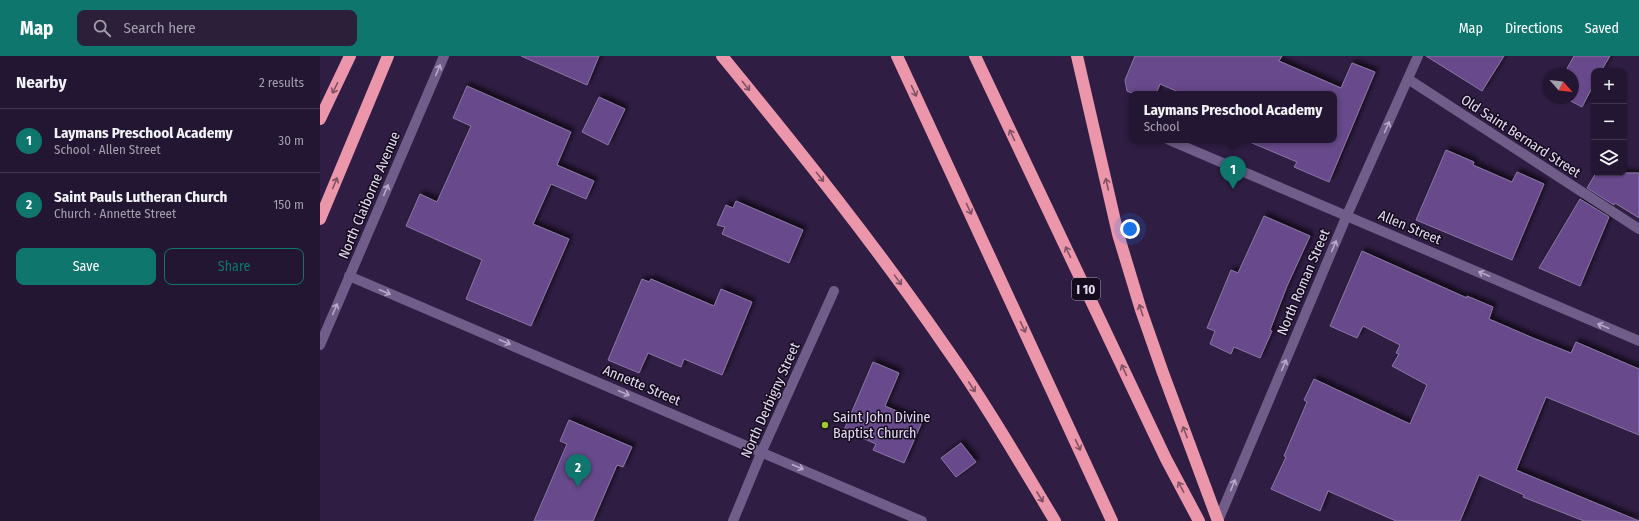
<!DOCTYPE html>
<html lang="en">
<head>
<meta charset="utf-8">
<style>
	body { margin:0; font-family:"Fira Sans Condensed",sans-serif; background:#2b1f3a; color:#f1f3f6 }
	.controls { position:absolute; right:12px; top:12px; display:grid; overflow:hidden; border-radius:8px; box-shadow:0 1px 3px #0004 }
	.controls button { width:36px; height:36px; display:grid; place-items:center; padding:0; border:0; border-bottom:1px solid #40354d; background:#231632; color:#f1f3f6; font:20px sans-serif }
	.compass { position:absolute; left:1223px; top:12px; width:36px; height:36px; border-radius:50%; background:#231632; box-shadow:0 1px 3px #0004; rotate:117deg }
	.you { position:absolute; left:810px; top:173px; width:14px; height:14px; margin:-10px; border:3px solid #fff; border-radius:50%; background:#1a73e8; box-shadow:0 0 0 6px #1a73e833 }
	.badge { display:grid; place-items:center; width:26px; height:26px; border-radius:50%; background:#0f766e; color:#fff; font-size:13px; font-weight:700 }
	.pin { position:absolute; translate:-50% -33px; filter:drop-shadow(0 1px 2px #0008) }
	.pin::after { content:''; position:absolute; top:21px; width:14px; height:12px; background:inherit; clip-path:polygon(0 0,100% 0,50% 100%) }
	.popup { position:absolute; left:809px; top:35px; width:208px; height:52px; box-sizing:border-box; display:grid; place-content:center; border-radius:8px; background:#231632; filter:drop-shadow(0 1px 3px #0005); font-size:13px; white-space:nowrap; color:#a39fac }
	.popup b { font-size:15px; color:#f1f3f6 }
	.popup::after { content:''; position:absolute; left:50%; top:100%; margin-left:-8px; border:8px solid transparent; border-top-color:#231632 }
	.list { margin:0; padding:0; list-style:none }
	h2 { display:flex; justify-content:space-between; align-items:center; height:52px; margin:0; padding:0 16px; font-size:17px }
	h2 small { font-size:13px; font-weight:400; color:#a39fac }
	.list li { display:grid; grid-template-columns:26px 1fr auto; gap:12px; align-items:center; box-sizing:border-box; height:64px; padding:0 16px; border-top:1px solid #40354d }
	.list b { display:block; font-size:15px; white-space:nowrap }
	.list p { margin:0; font-size:13px; white-space:nowrap; color:#a39fac }
	.list em { font-size:13px; font-style:normal; color:#a39fac }
	.actions { display:flex; gap:8px; padding:12px 16px }
	.actions a { flex:1; padding:9px 0; border:1px solid #0f766e; border-radius:8px; text-align:center; font-size:14px; color:#0f766e }
	.actions .main { background:#0f766e; color:#fff }
	.icon { flex:none; width:22px; height:22px; fill:none; stroke:currentColor; stroke-width:2; stroke-linecap:round; stroke-linejoin:round }
	.map { position:relative; flex:none; width:1319px; height:465px; overflow:hidden }
	header { display:flex; align-items:center; gap:24px; box-sizing:border-box; height:56px; padding:0 20px; background:#0f766e; color:#fff }
	header strong { font-size:19px }
	nav { display:flex; gap:22px; margin-inline-start:auto; font-size:14px }
	.search { width:280px; height:36px; background:#2b1f3a; display:flex; align-items:center; gap:10px; box-sizing:border-box; padding:0 14px; border-radius:8px; color:#a39fac; font-size:15px }
	main { display:flex }
	aside { flex:1; background:#231632 }
	.map>svg:first-child { display:block }
	.building { fill:#684a8b; stroke:#8a77a4; filter:url(#shadow) }
	.lines { fill:none; stroke-linecap:round; stroke-linejoin:round }
	.minor { stroke:#705d89; stroke-width:10 }
	.secondary { stroke:#705d89; stroke-width:10 }
	.motorway { stroke:#ec96ac; stroke-width:12 }
	.oneway { stroke:#b6a9c9 }
	.oneway2 { stroke:#805164 }
	.poi-dot { fill:#a0c92b; stroke:#140c1d; stroke-width:1.5 }
	.labels { text-anchor:middle; stroke-width:3; stroke-linejoin:round; paint-order:stroke }
	.shield { fill:#140c1d; stroke:#a69db4; stroke-width:1 }
	.shield-label { font-size:13px; font-weight:bold; fill:#e5dbf4 }
	.street-label { font-size:14px; fill:#e5dbf4; stroke:#140c1d }
	.poi-label { font-size:14px; fill:#e5dbf4; stroke:#140c1d; text-anchor:start }
</style>
</head>
<body>
<header>
<strong>Map</strong>
<div class="search"><svg class="icon" aria-label="search" viewBox="0 0 24 24"><circle cx="10" cy="10" r="6"/><path d="M15 15l6 6"/></svg>Search here</div>
<nav><a>Map</a><a>Directions</a><a>Saved</a></nav>
</header>
<main>
<aside>
<h2>Nearby<small>2 results</small></h2>
<ul class="list">
<li><span class="badge">1</span><div><b>Laymans Preschool Academy</b><p>School · Allen Street</p></div><em>30 m</em></li>
<li><span class="badge">2</span><div><b>Saint Pauls Lutheran Church</b><p>Church · Annette Street</p></div><em>150 m</em></li>
</ul>
<div class="actions"><a class="main">Save</a><a>Share</a></div>
</aside>
<div class="map">
<svg width="1319" height="465" viewBox="0 0 1319 465">
	<defs>
		<filter id="shadow"><feDropShadow dx="3.5" dy="-3.5" stdDeviation="2" flood-color="#0009"/></filter>
	</defs>
	<rect width="100%" height="100%" fill="#2f1d43"/>
	<g class="building">
		<polygon points="201,0 279,0 267,29"/>
		<polygon points="815,0 962,0 959,5 1021,32 1032,7 1055,16 1009,126 974,111 977,106 925,84 1014,84 1014,38 863,38 840,28 836,38 814,38 807,35 805,24"/>
		<polygon points="1106,0 1184,0 1162,35"/>
		<polygon points="1254,0 1290,0 1281,15 1274,15 1274,28 1262,51 1245,42 1253,42 1253,18 1244,18"/>
		<polygon points="147,30 251,76 237,109 274,125 266,143 231,128 213,168 249,183 211,270 146,243 162,204 86,170 100,138 117,146 151,70 133,62"/>
		<polygon points="279,41 305,53 288,89 262,76"/>
		<polygon points="1126,94 1154,106 1153,109 1192,126 1197,116 1224,128 1192,204 1096,164"/>
		<polygon points="1276,117 1319,117 1319,162 1295,147 1294,149 1267,132"/>
		<polygon points="1260,143 1289,161 1260,230 1219,212"/>
		<polygon points="416,145 483,174 469,207 402,178 405,171 397,169 406,149 413,152"/>
		<polygon points="944,160 990,180 967,230 950,274 952,275 940,302 914,291 911,298 890,288 895,275 887,272 911,214 918,217"/>
		<polygon points="1042,195 1147,242 1147,240 1173,251 1169,263 1213,282 1251,297 1256,286 1319,313 1319,379 1226,341 1196,414 1319,465 1264,465 1203,441 1204,439 1159,419 1140,465 1076,465 1008,435 1000,455 951,433 966,401 964,400 987,346 984,344 994,323 1090,368 1107,329 1072,310 1079,298 1076,297 1080,289 1043,270 1037,282 1010,270"/>
		<polygon points="322,223 329,226 331,223 394,250 401,233 432,246 402,319 364,303 361,311 328,297 319,317 288,304"/>
		<polygon points="553,306 579,317 565,350 602,366 584,407 553,394 556,388 524,374"/>
		<polygon points="249,364 312,391 303,411 297,409 273,465 214,465 247,388 240,385"/>
		<polygon points="641,387 656,406 636,421 621,402"/>
	</g>
	<g class="lines">
		<g class="minor">
			<polyline points="1088,23 1319,173"/>
			<polyline points="849,84 1319,285"/>
			<polyline points="29,220 602,465"/>
			<polyline points="413,465 442,395 514,235"/>
			<polyline points="898,465 1027,159 1098,0"/>
		</g>
		<polyline class="secondary" points="0,289 124,0"/>
		<g class="motorway">
			<path d="M 402,0 C 480,95 557,191 627,293 C 666,348 700,407 735,465"/>
			<polyline points="577,0 792,465"/>
			<polyline points="655,0 846,403 879,465"/>
			<polyline points="757,0 798,178 821,254 843,317 898,465"/>
			<polyline points="0,63 30,0"/>
			<polyline points="0,163 68,0"/>
		</g>
	</g>
	<defs><path id="oneway-shaft" d="M-6 0H5M1.5-3L5.5 0L1.5 3" fill="none" stroke-width="1.6" stroke-linecap="round" stroke-linejoin="round"/></defs>
	<g class="oneway">
		<use href="#oneway-shaft" transform="translate(118 14) rotate(-67)"/>
		<use href="#oneway-shaft" transform="translate(1067 71) rotate(-66)"/>
		<use href="#oneway-shaft" transform="translate(66 134) rotate(-67)"/>
		<use href="#oneway-shaft" transform="translate(1014 190) rotate(-67)"/>
		<use href="#oneway-shaft" transform="translate(1164 218) rotate(-157)"/>
		<use href="#oneway-shaft" transform="translate(65 236) rotate(23)"/>
		<use href="#oneway-shaft" transform="translate(15 253) rotate(-67)"/>
		<use href="#oneway-shaft" transform="translate(1283 270) rotate(-157)"/>
		<use href="#oneway-shaft" transform="translate(185 286) rotate(23)"/>
		<use href="#oneway-shaft" transform="translate(964 309) rotate(-67)"/>
		<use href="#oneway-shaft" transform="translate(304 337) rotate(23)"/>
		<use href="#oneway-shaft" transform="translate(478 411) rotate(23)"/>
		<use href="#oneway-shaft" transform="translate(913 429) rotate(-67)"/>
	</g>
	<g class="oneway2">
		<use href="#oneway-shaft" transform="translate(426 30) rotate(51)"/>
		<use href="#oneway-shaft" transform="translate(15 32) rotate(116)"/>
		<use href="#oneway-shaft" transform="translate(594 35) rotate(65)"/>
		<use href="#oneway-shaft" transform="translate(692 79) rotate(-115)"/>
		<use href="#oneway-shaft" transform="translate(500 121) rotate(52)"/>
		<use href="#oneway-shaft" transform="translate(15 127) rotate(-67)"/>
		<use href="#oneway-shaft" transform="translate(787 128) rotate(-103)"/>
		<use href="#oneway-shaft" transform="translate(649 153) rotate(65)"/>
		<use href="#oneway-shaft" transform="translate(748 196) rotate(-115)"/>
		<use href="#oneway-shaft" transform="translate(578 224) rotate(54)"/>
		<use href="#oneway-shaft" transform="translate(821 254) rotate(-108)"/>
		<use href="#oneway-shaft" transform="translate(703 271) rotate(65)"/>
		<use href="#oneway-shaft" transform="translate(804 314) rotate(-115)"/>
		<use href="#oneway-shaft" transform="translate(652 331) rotate(57)"/>
		<use href="#oneway-shaft" transform="translate(865 376) rotate(-111)"/>
		<use href="#oneway-shaft" transform="translate(758 389) rotate(65)"/>
		<use href="#oneway-shaft" transform="translate(861 431) rotate(-118)"/>
		<use href="#oneway-shaft" transform="translate(720 441) rotate(59)"/>
	</g>
	<circle class="poi-dot" cx="505" cy="369" r="4"/>
	<g class="labels">
		<rect class="shield" x="752" y="222" width="28" height="22" rx="3"/>
		<g class="shield-label">
			<text x="766" y="238">I 10</text>
		</g>
		<g class="street-label">
			<text transform="translate(1201 80) rotate(33)" y="5">Old Saint Bernard Street</text>
			<text transform="translate(49 139) rotate(-67)" y="5">North Claiborne Avenue</text>
			<text transform="translate(1090 171) rotate(23)" y="5">Allen Street</text>
			<text transform="translate(983 226) rotate(-67)" y="5">North Roman Street</text>
			<text transform="translate(322 329) rotate(23)" y="5">Annette Street</text>
			<text transform="translate(450 344) rotate(-66)" y="5">North Derbigny Street</text>
		</g>
		<g class="poi-label">
			<text x="513" y="366">Saint John Divine<tspan x="513" dy="16">Baptist Church</tspan></text>
		</g>
	</g>
</svg>
<div class="controls">
<button>+</button>
<button>−</button>
<button><svg class="icon" aria-label="layers" viewBox="0 0 24 24"><path d="M12 4l9 5-9 5-9-5zM3 14l9 5 9-5"/></svg></button>
</div>
<svg class="compass" viewBox="-18 -18 36 36"><path d="M0-13l5 13h-10z" fill="#e53935"/><path d="M0 13l5-13h-10z" fill="#a39fac"/></svg>
<div class="you"></div>
<div class="pin badge" style="left:913px;top:133px">1</div>
<div class="popup"><b>Laymans Preschool Academy</b>School</div>
<div class="pin badge" style="left:258px;top:431px">2</div>
</div>
</main>
</body>
</html>
